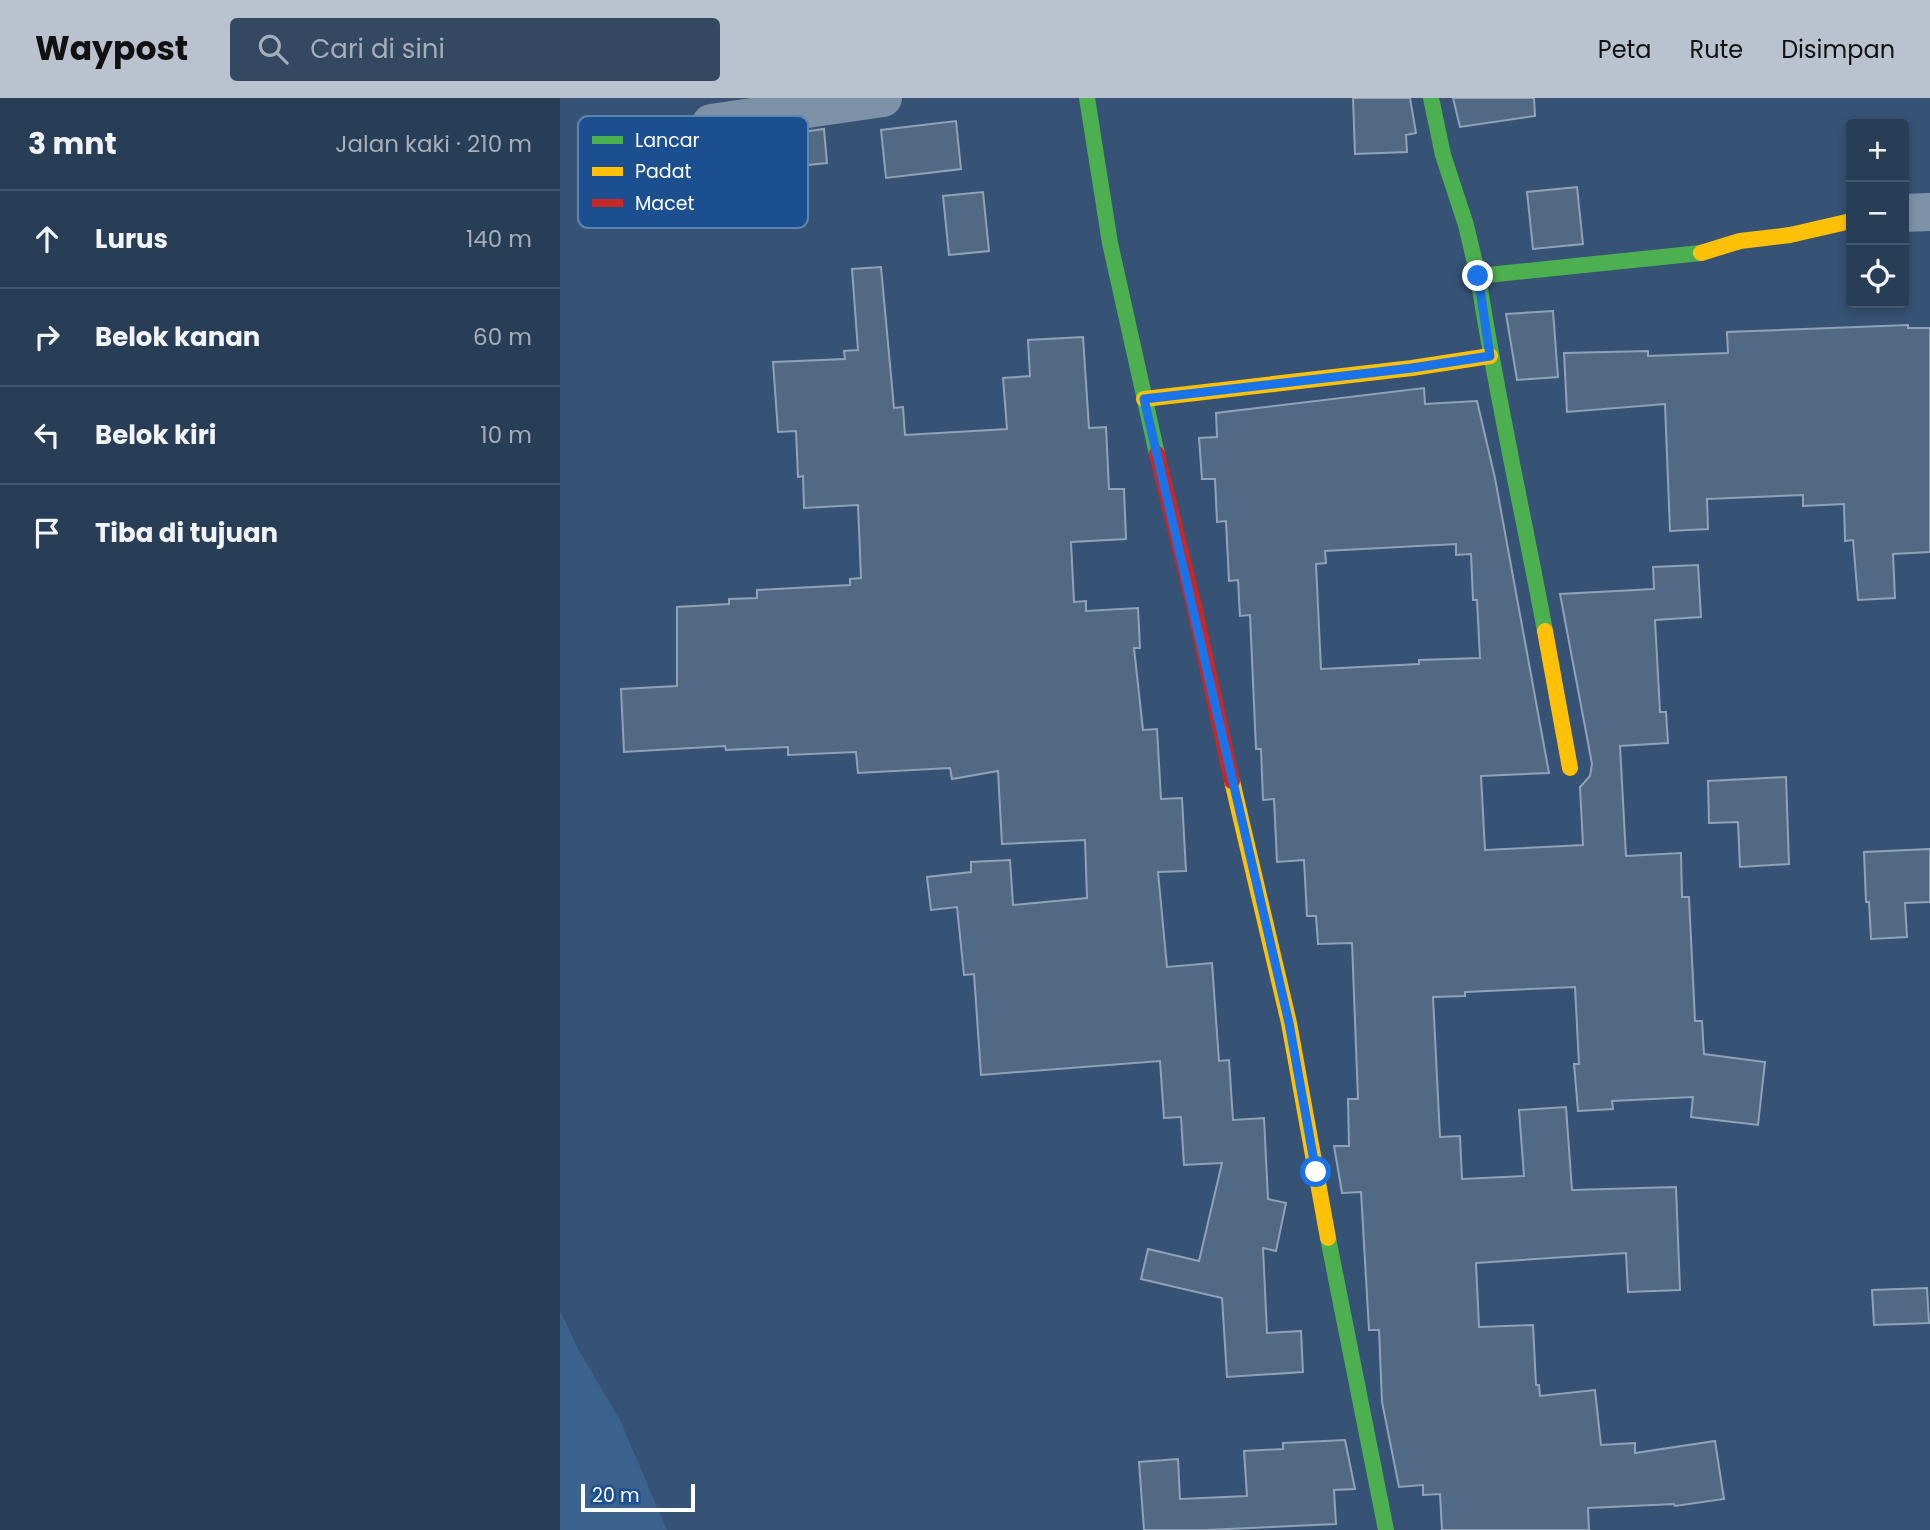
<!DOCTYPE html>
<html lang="id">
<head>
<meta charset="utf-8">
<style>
	body { margin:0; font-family:Poppins,sans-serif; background:#344961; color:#f1f3f6 }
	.controls { position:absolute; right:21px; top:21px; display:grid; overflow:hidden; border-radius:7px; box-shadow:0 4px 10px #0003 }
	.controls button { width:63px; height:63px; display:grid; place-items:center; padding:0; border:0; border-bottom:2px solid #44576d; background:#283e57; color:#f1f3f6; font:35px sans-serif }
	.scale { position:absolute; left:21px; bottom:18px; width:114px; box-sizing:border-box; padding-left:7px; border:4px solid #fff; border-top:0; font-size:19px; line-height:24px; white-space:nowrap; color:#fff; -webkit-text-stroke:5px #1b4f8f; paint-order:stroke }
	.stop { position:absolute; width:21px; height:21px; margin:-16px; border:5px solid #1a73e8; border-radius:50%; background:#fff }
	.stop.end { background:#1a73e8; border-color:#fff; box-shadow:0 2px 7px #0008 }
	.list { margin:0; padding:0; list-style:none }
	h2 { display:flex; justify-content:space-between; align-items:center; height:91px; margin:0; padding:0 28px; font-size:30px }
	h2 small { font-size:23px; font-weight:400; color:#a5aeba }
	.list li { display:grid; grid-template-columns:46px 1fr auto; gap:21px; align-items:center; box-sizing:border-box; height:98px; padding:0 28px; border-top:2px solid #44576d }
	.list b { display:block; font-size:26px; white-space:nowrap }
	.list em { font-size:23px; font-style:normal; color:#a5aeba }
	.icon { flex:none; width:38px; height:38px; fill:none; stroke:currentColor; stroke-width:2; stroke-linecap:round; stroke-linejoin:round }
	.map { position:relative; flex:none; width:1370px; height:1432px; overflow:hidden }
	header { display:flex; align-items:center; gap:42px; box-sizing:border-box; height:98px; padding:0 35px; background:#b9c2ce; color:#111 }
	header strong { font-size:33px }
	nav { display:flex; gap:38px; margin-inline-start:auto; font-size:24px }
	.search { width:490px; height:63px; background:#344961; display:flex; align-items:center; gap:18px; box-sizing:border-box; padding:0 24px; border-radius:7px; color:#a5aeba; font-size:26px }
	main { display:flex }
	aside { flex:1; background:#283e57 }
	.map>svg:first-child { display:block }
	.water { fill:#3b618d }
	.building { fill:#526984; stroke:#92a2b6; stroke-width:2; fill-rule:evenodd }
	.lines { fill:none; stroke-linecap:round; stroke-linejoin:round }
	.street { stroke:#7d92a8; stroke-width:38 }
	.fast { stroke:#4caf50; stroke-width:16 }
	.slow { stroke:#ffc107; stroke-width:16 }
	.jam { stroke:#c62828; stroke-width:16 }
	.route { stroke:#1a73e8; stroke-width:9 }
	.key { fill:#1b4f8f; stroke:#5f84b1; stroke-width:2 }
	.key-label { font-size:19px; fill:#fff }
</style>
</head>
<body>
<header>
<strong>Waypost</strong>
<div class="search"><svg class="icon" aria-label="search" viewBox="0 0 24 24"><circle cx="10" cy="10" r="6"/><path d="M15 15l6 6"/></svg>Cari di sini</div>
<nav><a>Peta</a><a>Rute</a><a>Disimpan</a></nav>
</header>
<main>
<aside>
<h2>3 mnt<small>Jalan kaki · 210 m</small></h2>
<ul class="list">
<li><svg class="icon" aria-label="ahead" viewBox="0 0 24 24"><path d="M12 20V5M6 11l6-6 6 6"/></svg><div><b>Lurus</b></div><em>140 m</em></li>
<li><svg class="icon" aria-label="right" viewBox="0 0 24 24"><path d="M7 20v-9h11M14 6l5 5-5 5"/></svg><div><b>Belok kanan</b></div><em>60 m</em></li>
<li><svg class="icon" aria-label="left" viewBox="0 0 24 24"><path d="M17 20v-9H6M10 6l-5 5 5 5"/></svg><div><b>Belok kiri</b></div><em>10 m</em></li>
<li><svg class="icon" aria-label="arrive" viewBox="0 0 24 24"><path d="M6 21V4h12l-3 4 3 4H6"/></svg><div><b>Tiba di tujuan</b></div></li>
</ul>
</aside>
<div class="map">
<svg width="1370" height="1432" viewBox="0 0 1370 1432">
	<rect width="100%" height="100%" fill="#365274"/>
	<polygon class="water" points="0,1212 18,1251 60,1322 107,1432 0,1432"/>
	<g class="building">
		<polygon points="793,0 850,0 856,35 846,37 847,54 795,56"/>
		<polygon points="893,0 974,0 975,18 900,29"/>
		<polygon points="396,23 401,71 326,80 321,32"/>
		<polygon points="264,31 267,65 208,71 205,39"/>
		<polygon points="1017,89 1023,146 973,151 967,94"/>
		<polygon points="423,94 429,153 389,157 383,98"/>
		<polygon points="321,169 334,310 343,309 345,337 447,331 443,280 470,278 468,242 523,239 529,330 546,329 549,391 564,391 566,441 511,444 514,504 526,503 526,513 578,510 580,550 574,550 583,632 597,631 601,701 622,700 626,773 598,774 607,869 652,865 659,963 669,962 673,1022 704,1020 708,1101 726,1105 716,1153 703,1150 707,1235 741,1233 743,1274 667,1279 662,1200 581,1181 588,1151 639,1163 662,1065 624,1067 621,1019 604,1020 600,963 421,977 414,876 404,877 397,809 371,812 367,779 411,774 411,764 450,762 453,807 527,800 525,742 442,746 438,673 392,681 390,670 298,675 296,654 228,657 228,649 166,652 165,648 64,654 61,591 117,588 117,509 169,506 169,501 197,500 197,492 290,487 290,481 301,480 298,407 244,410 243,378 238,379 236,333 218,334 213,264 285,261 284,253 298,252 292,171"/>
		<polygon points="993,213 998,279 957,282 946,216"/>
		<polygon points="1348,227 1348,230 1370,230 1370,454 1333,456 1335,500 1298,502 1293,442 1285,443 1284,406 1243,408 1243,397 1147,401 1148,431 1110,433 1105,306 1007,314 1004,255 1088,253 1088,258 1168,255 1167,234"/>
		<path d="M 864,290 L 865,306 L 917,303 L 935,380 L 989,675 L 921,678 L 925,752 L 1023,747 L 1020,689 L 1030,678 L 1032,666 L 1000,496 L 1094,491 L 1093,469 L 1138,467 L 1141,519 L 1095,522 L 1100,614 L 1106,614 L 1108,645 L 1060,648 L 1066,758 L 1121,755 L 1122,799 L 1129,799 L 1135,923 L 1142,923 L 1144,956 L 1205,964 L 1198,1027 L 1131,1019 L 1133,999 L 1052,1003 L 1053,1011 L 1018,1013 L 1014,966 L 1019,966 L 1015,889 L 905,894 L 905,898 L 873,899 L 880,1039 L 900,1038 L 902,1081 L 964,1078 L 959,1012 L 1006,1009 L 1012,1092 L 1116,1089 L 1120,1192 L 1068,1194 L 1066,1155 L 916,1165 L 919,1229 L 973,1227 L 976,1287 L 979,1287 L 980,1298 L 1035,1292 L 1041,1347 L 1075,1345 L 1075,1355 L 1155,1343 L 1164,1401 L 1115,1408 L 1114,1406 L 1028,1410 L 1029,1432 L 882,1432 L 880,1396 L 863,1397 L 863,1387 L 839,1389 L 822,1304 L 819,1232 L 809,1232 L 801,1094 L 782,1095 L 774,1048 L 789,1048 L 788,1001 L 798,1001 L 792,845 L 758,846 L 756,818 L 747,818 L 744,762 L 717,764 L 714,701 L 703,702 L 701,651 L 696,651 L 690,517 L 680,518 L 678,482 L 669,483 L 666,423 L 657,424 L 655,381 L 642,381 L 639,340 L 657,339 L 656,315 ZM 896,446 L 896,457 L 911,456 L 913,502 L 917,502 L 920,560 L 859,562 L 859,566 L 761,571 L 756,466 L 766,465 L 765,453 Z"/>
		<polygon points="1226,679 1229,766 1180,769 1178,724 1149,725 1148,683"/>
		<polygon points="1370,751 1370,804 1345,805 1347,839 1311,841 1309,804 1306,804 1304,754"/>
		<polygon points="1367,1190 1369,1225 1314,1227 1312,1192"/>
		<polygon points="785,1342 795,1391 774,1392 776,1426 646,1432 584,1432 579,1364 618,1361 620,1401 687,1398 684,1353 723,1351 723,1345"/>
	</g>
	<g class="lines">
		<g class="street">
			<polyline points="151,25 323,0"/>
			<polyline points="1344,115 1370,114"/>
		</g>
		<g class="fast">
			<polyline points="527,0 550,145 597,356"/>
			<polyline points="871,0 883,57 906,127 918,178 1141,155"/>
			<path d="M 918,178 C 936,297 963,414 985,533"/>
			<polyline points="768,1140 826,1432"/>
		</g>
		<g class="slow">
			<polyline points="1141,155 1180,143 1230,137 1291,123"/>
			<polyline points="584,301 852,270 930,258"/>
			<polyline points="985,533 1010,670"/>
			<polyline points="672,683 729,925 768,1140"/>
		</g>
		<polyline class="jam" points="597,356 634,508 672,683"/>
	</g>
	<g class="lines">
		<polyline class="route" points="756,1074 729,925 584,301 852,270 930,258 918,178"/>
	</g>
	<rect x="18" y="18" width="230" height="112" rx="10" class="key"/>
	<rect x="32" y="38" width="31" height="8" fill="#4caf50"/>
	<rect x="32" y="69" width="31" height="9" fill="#ffc107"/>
	<rect x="32" y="101" width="31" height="8" fill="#c62828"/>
	<g class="key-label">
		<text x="75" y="49">Lancar</text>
		<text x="75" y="80">Padat</text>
		<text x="75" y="112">Macet</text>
	</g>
</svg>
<div class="controls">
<button>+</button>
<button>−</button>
<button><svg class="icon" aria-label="locate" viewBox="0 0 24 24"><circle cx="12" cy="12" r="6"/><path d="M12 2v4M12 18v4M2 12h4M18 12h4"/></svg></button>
</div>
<div class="scale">20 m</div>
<div class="stop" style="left:756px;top:1074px"></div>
<div class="stop end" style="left:918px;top:178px"></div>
</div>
</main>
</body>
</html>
